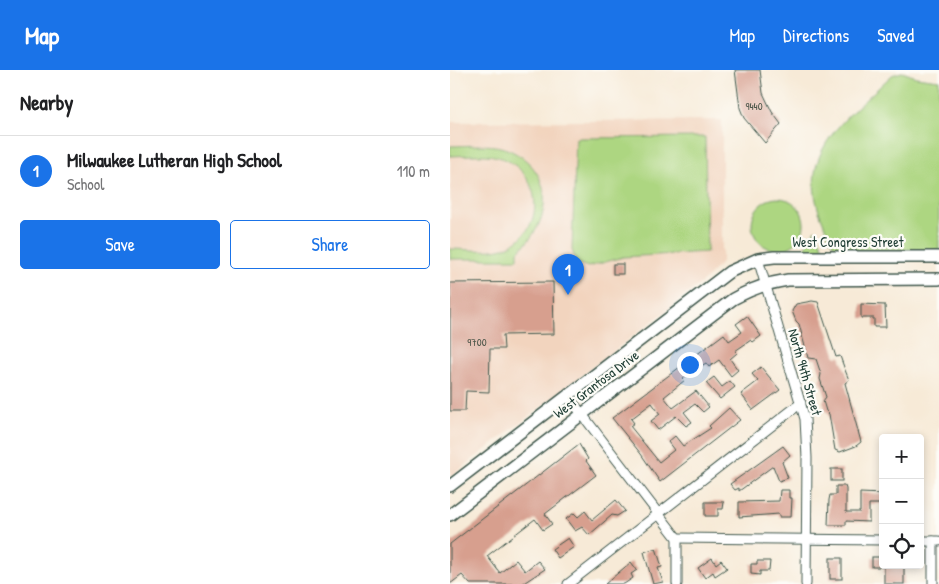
<!DOCTYPE html>
<html lang="en">
<head>
<meta charset="utf-8">
<style>
	body { margin:0; font-family:"Patrick Hand",sans-serif; background:#f6f6f6; color:#202124 }
	.controls { position:absolute; right:15px; bottom:15px; display:grid; overflow:hidden; border-radius:5px; box-shadow:0 2px 8px #0003 }
	.controls button { width:45px; height:45px; display:grid; place-items:center; padding:0; border:0; border-bottom:1px solid #e0e0e0; background:#fff; color:#202124; font:25px sans-serif }
	.you { position:absolute; left:239px; top:294px; width:18px; height:18px; margin:-12px; border:4px solid #fff; border-radius:50%; background:#1a73e8; box-shadow:0 0 0 8px #1a73e833 }
	.badge { display:grid; place-items:center; width:32px; height:32px; border-radius:50%; background:#1a73e8; color:#fff; font-size:16px; font-weight:700 }
	.pin { position:absolute; translate:-50% -41px; filter:drop-shadow(0 1px 2px #0008) }
	.pin::after { content:''; position:absolute; top:26px; width:18px; height:15px; background:inherit; clip-path:polygon(0 0,100% 0,50% 100%) }
	.list { margin:0; padding:0; list-style:none }
	h2 { display:flex; justify-content:space-between; align-items:center; height:65px; margin:0; padding:0 20px; font-size:21px }
	h2 small { font-size:16px; font-weight:400; color:#757577 }
	.list li { display:grid; grid-template-columns:32px 1fr auto; gap:15px; align-items:center; box-sizing:border-box; height:70px; padding:0 20px; border-top:1px solid #e0e0e0 }
	.list b { display:block; font-size:19px; white-space:nowrap }
	.list p { margin:0; font-size:16px; white-space:nowrap; color:#757577 }
	.list em { font-size:16px; font-style:normal; color:#757577 }
	.actions { display:flex; gap:10px; padding:15px 20px }
	.actions a { flex:1; padding:11px 0; border:1px solid #1a73e8; border-radius:5px; text-align:center; font-size:18px; color:#1a73e8 }
	.actions .main { background:#1a73e8; color:#fff }
	.icon { flex:none; width:28px; height:28px; fill:none; stroke:currentColor; stroke-width:2; stroke-linecap:round; stroke-linejoin:round }
	.map { position:relative; flex:none; width:489px; height:514px; overflow:hidden }
	header { display:flex; align-items:center; gap:30px; box-sizing:border-box; height:70px; padding:0 25px; background:#1a73e8; color:#fff }
	header strong { font-size:24px }
	nav { display:flex; gap:28px; margin-inline-start:auto; font-size:18px }
	main { display:flex }
	aside { flex:1; background:#fff }
	.map>svg:first-child { display:block }
	.built { fill:#f2d4be }
	.grass { fill:#add681; stroke:#668a5a }
	.building { fill:#d79f8e }
	.lines { fill:none; stroke-linecap:round; stroke-linejoin:round }
	.minor-casing { stroke:#3f574c; stroke-width:11 }
	.tertiary-casing { stroke:#3f574c; stroke-width:14 }
	.minor { stroke:#fff; stroke-width:9 }
	.tertiary { stroke:#fff; stroke-width:11 }
	.labels { text-anchor:middle; stroke-width:4.5; stroke-linejoin:round; paint-order:stroke }
	.number-label { font-size:11px; fill:#4d564a }
	.street-label { font-size:14px; fill:#1f3d34; stroke:#fdfcf7 }
</style>
</head>
<body>
<header>
<strong>Map</strong>
<nav><a>Map</a><a>Directions</a><a>Saved</a></nav>
</header>
<main>
<aside>
<h2>Nearby<small></small></h2>
<ul class="list">
<li><span class="badge">1</span><div><b>Milwaukee Lutheran High School</b><p>School</p></div><em>110 m</em></li>
</ul>
<div class="actions"><a class="main">Save</a><a>Share</a></div>
</aside>
<div class="map">
<svg width="489" height="514" viewBox="0 0 489 514">
	<rect width="100%" height="100%" fill="#fdfcf7"/>
	<filter id="ink" filterUnits="userSpaceOnUse"><feTurbulence type="fractalNoise" baseFrequency=".02" numOctaves="2"/><feDisplacementMap in="SourceGraphic" scale="10" xChannelSelector="R" yChannelSelector="G"/><feConvolveMatrix kernelMatrix="1 2 1 2 8 2 1 2 1" color-interpolation-filters="sRGB"/></filter>
	<filter id="wash" filterUnits="userSpaceOnUse"><feTurbulence type="fractalNoise" baseFrequency=".0096" numOctaves="4" result="noise"/><feDisplacementMap in="SourceGraphic" scale="20" xChannelSelector="R" yChannelSelector="G"/><feGaussianBlur stdDeviation="1.12" result="paint"/><feColorMatrix in="noise" values="0 0 0 0 0 0 0 0 0 0 0 0 0 0 0 0 0 1.4 0 .05"/><feComposite in="paint" operator="in"/></filter>
	<g filter="url(#wash)">
		<rect width="100%" height="100%" fill="#f7ead7"/>
		<polygon class="built" points="272,50 272,192 255,210 217,240 0,407 0,52"/>
		<g class="grass">
			<path d="M 452,2 L 466,7 L 489,10 L 489,180 L 389,180 C 379,174 376,158 371,147 C 345,80 399,47 442,5 Z"/>
			<polygon points="255,67 257,182 173,187 138,197 127,193 122,180 126,68"/>
			<path d="M 0,76 C 17,76 38,73 54,78 C 104,96 106,149 68,181 L 68,189 L 0,189 L 0,179 C 18,179 45,184 61,175 C 97,154 90,104 54,89 C 39,82 16,86 0,86 Z"/>
			<circle cx="328" cy="154" r="26"/>
			<polygon points="365,159 374,179 355,180 355,179"/>
		</g>
		<g id="blocks">
			<g class="building">
				<polygon points="285,0 310,0 313,23 322,42 331,54 315,73 294,48 290,38"/>
				<rect x="163" y="194" width="10" height="10"/>
				<polygon points="103,212 104,264 53,265 54,279 40,279 39,322 16,321 15,341 0,341 0,213"/>
				<polygon points="362,231 368,232 386,287 390,286 395,300 399,310 395,313 411,372 406,376 390,382 385,380 379,344 376,341 373,331 376,327 370,309 371,304 366,289 358,288 349,254 346,251 342,241 346,234"/>
				<polygon points="411,234 435,235 436,257 424,257 424,248 411,248"/>
				<polygon points="297,246 311,266 303,272 301,270 285,281 287,283 280,289 288,300 281,306 269,290 259,297 256,293 233,308 235,310 214,327 223,338 246,321 259,337 253,342 245,334 234,342 242,352 236,356 226,346 208,360 201,351 210,344 202,333 181,349 184,353 180,356 209,392 224,380 218,372 225,366 233,376 261,358 259,356 279,338 290,350 210,412 191,384 162,348 274,264 279,271 292,262 286,254"/>
				<polygon points="311,297 330,320 303,340 291,324 308,311 302,304"/>
				<polygon points="264,307 272,317 280,311 285,317 270,329 256,313"/>
				<polygon points="129,374 138,389 136,391 146,405 95,444 102,454 93,460 85,449 37,486 50,503 66,490 75,501 88,491 95,499 72,514 20,514 12,505 0,514 0,474"/>
				<polygon points="333,376 340,385 332,392 338,408 329,411 323,396 289,421 289,418 285,420 280,414"/>
				<rect x="381" y="399" width="11" height="12"/>
				<polygon points="386,416 395,416 396,419 396,442 410,442 410,423 433,424 432,434 419,434 419,452 396,451 396,455 378,455 379,430 380,425 386,425"/>
				<polygon points="330,420 339,420 339,428 342,428 341,447 329,447 329,444 289,447 289,432 329,431"/>
				<polygon points="166,430 175,441 167,446 162,445 139,465 132,457 125,461 116,449 124,443 128,447 135,441 142,450"/>
				<polygon points="255,432 274,432 273,439 268,439 268,446 255,446"/>
				<polygon points="118,468 124,477 108,488 102,479"/>
				<polygon points="206,478 212,497 208,498 213,512 203,514 194,482"/>
				<rect x="422" y="487" width="11" height="10"/>
				<polygon points="262,488 266,494 271,490 277,498 265,506 263,502 255,508 248,498"/>
				<rect x="380" y="488" width="12" height="21"/>
				<polygon points="307,491 320,491 319,501 310,501 310,505 301,504 301,494 307,494"/>
				<polygon points="181,492 187,500 181,504 183,508 174,514 155,514"/>
				<rect x="434" y="495" width="20" height="19"/>
			</g>
		</g>
	</g>
	<g filter="url(#ink)">
		<use href="#blocks" fill-opacity="0" stroke="#3f574c" stroke-width="1"/>
		<g class="lines">
			<defs>
				<g id="minor">
					<polyline points="308,189 355,349 357,388 356,514"/>
					<polyline points="118,326 227,468 227,514"/>
					<polyline points="227,468 433,470"/>
					<polyline points="470,471 489,471"/>
					<polyline points="118,514 351,333"/>
					<polyline points="483,514 483,471"/>
				</g>
				<g id="tertiary">
					<polyline points="0,416 279,202 308,189 324,187 489,187"/>
					<path d="M 0,445 L 283,229 C 301,219 317,213 338,210 L 489,209"/>
				</g>
			</defs>
			<use href="#minor" class="minor-casing"/>
			<use href="#tertiary" class="tertiary-casing"/>
			<use href="#minor" class="minor"/>
			<use href="#tertiary" class="tertiary"/>
		</g>
	</g>
	<g class="labels">
		<g class="number-label">
			<text x="304" y="40">9440</text>
			<text x="27" y="276">9700</text>
		</g>
		<g class="street-label">
			<text x="398" y="177">West Congress Street</text>
			<text transform="translate(355 302) rotate(74)" y="5">North 94th Street</text>
			<text transform="translate(146 314) rotate(-37)" y="5">West Grantosa Drive</text>
		</g>
	</g>
</svg>
<div class="controls">
<button>+</button>
<button>−</button>
<button><svg class="icon" aria-label="locate" viewBox="0 0 24 24"><circle cx="12" cy="12" r="6"/><path d="M12 2v4M12 18v4M2 12h4M18 12h4"/></svg></button>
</div>
<div class="you"></div>
<div class="pin badge" style="left:118px;top:225px">1</div>
</div>
</main>
</body>
</html>
